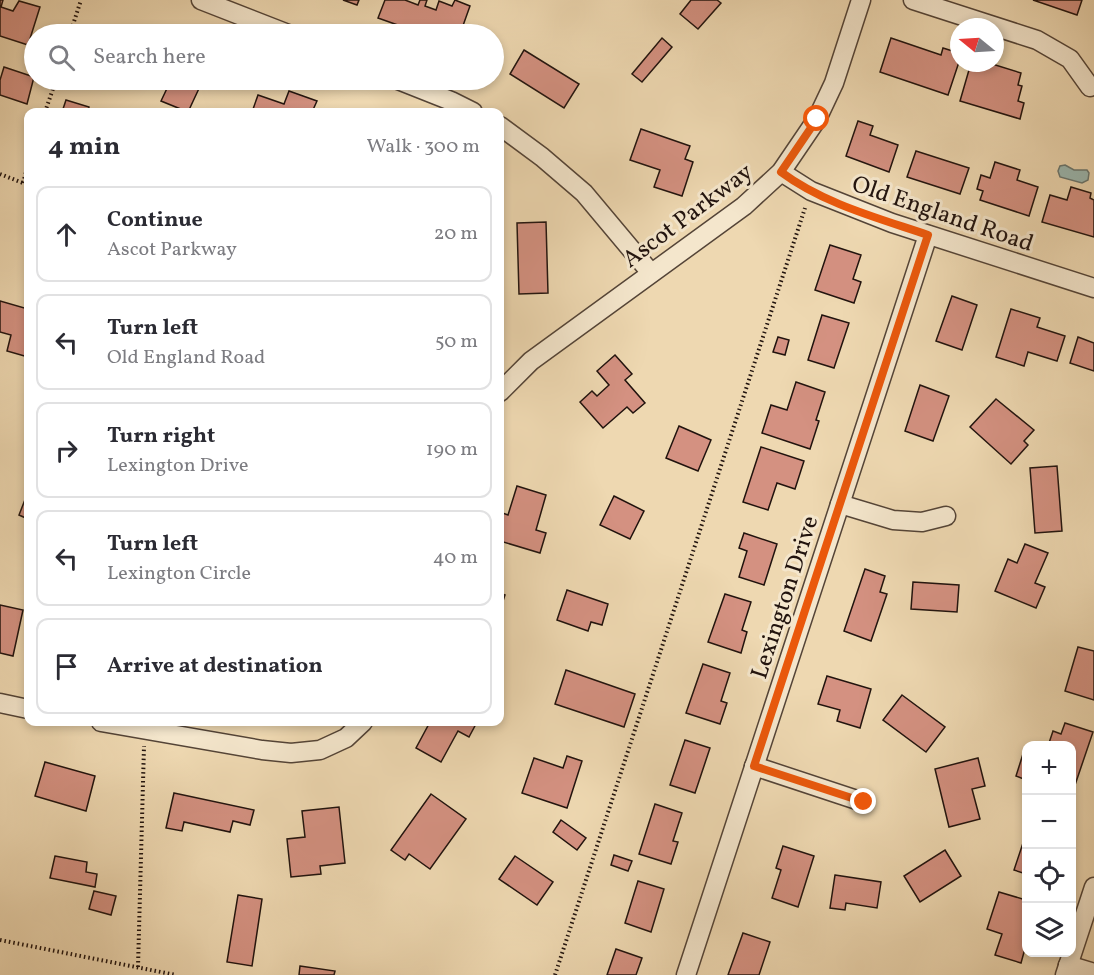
<!DOCTYPE html>
<html lang="en">
<head>
<meta charset="utf-8">
<style>
	body { margin:0; font-family:Vollkorn,serif; background:#f2f2f3; color:#2b2b33 }
	.controls { position:absolute; right:18px; bottom:18px; display:grid; overflow:hidden; border-radius:12px; box-shadow:0 3px 9px #0003 }
	.controls button { width:54px; height:54px; display:grid; place-items:center; padding:0; border:0; border-bottom:2px solid #e1e1e2; background:#fff; color:#2b2b33; font:30px sans-serif }
	.compass { position:absolute; left:950px; top:18px; width:54px; height:54px; border-radius:50%; background:#fff; box-shadow:0 3px 9px #0003; rotate:288deg }
	.stop { position:absolute; width:18px; height:18px; margin:-14px; border:4px solid #ea580c; border-radius:50%; background:#fff }
	.stop.end { background:#ea580c; border-color:#fff; box-shadow:0 2px 6px #0008 }
	.list { margin:0; padding:0; list-style:none }
	h2 { display:flex; justify-content:space-between; align-items:center; height:78px; margin:0; padding:0 24px; font-size:26px }
	h2 small { font-size:20px; font-weight:400; color:#7c7c81 }
	.list li { display:grid; grid-template-columns:39px 1fr auto; gap:18px; align-items:center; box-sizing:border-box; height:96px; margin:0 12px 12px; padding:0 12px; border:2px solid #e1e1e2; border-radius:12px }
	.list b { display:block; font-size:22px; white-space:nowrap }
	.list p { margin:0; font-size:20px; white-space:nowrap; color:#7c7c81 }
	.list em { font-size:20px; font-style:normal; color:#7c7c81 }
	.icon { flex:none; width:33px; height:33px; fill:none; stroke:currentColor; stroke-width:2; stroke-linecap:round; stroke-linejoin:round }
	.map { position:relative; flex:none; width:1094px; height:975px; overflow:hidden }
	.search { position:absolute; background:#fff; box-shadow:0 3px 9px #0003; left:24px; top:24px; width:480px; height:66px; display:flex; align-items:center; gap:15px; box-sizing:border-box; padding:0 21px; border-radius:33px; color:#7c7c81; font-size:22px }
	.panel { position:absolute; background:#fff; box-shadow:0 3px 9px #0003; left:24px; top:108px; width:480px; height:618px; border-radius:12px }
	.map>svg:first-child { display:block }
	.water { fill:#9bb9b2; stroke:#6a7770; stroke-width:1.5 }
	.building { fill:#d49181; stroke:#21130e; stroke-width:1.5 }
	.lines { fill:none; stroke-linecap:round; stroke-linejoin:round }
	.minor-casing { stroke:#544437; stroke-width:21 }
	.path { stroke:#21130e; stroke-width:4; stroke-dasharray:1.5 3; stroke-linecap:butt }
	.minor { stroke:#f4e6cc; stroke-width:18 }
	.route { stroke:#ea580c; stroke-width:8 }
	.labels { text-anchor:middle; stroke-width:6; stroke-linejoin:round; paint-order:stroke }
	.street-label { font-size:24px; fill:#21130e; stroke:#f4e6cc }
</style>
</head>
<body>
<div class="map">
<svg width="1094" height="975" viewBox="0 0 1094 975">
	<rect width="100%" height="100%" fill="#eed8b1"/>
	<filter id="stains"><feTurbulence type="fractalNoise" baseFrequency=".00333" numOctaves="4"/><feColorMatrix values="0 0 0 0 .2 0 0 0 0 .09 0 0 0 0 .02 0 0 0 .5 -.17"/></filter>
	<radialGradient id="worn" r=".72"><stop offset=".6" stop-color="#630" stop-opacity="0"/><stop offset="1" stop-color="#630" stop-opacity=".3"/></radialGradient>
	<polygon class="water" points="1065,165 1074,170 1087,170 1089,173 1088,180 1082,183 1060,177 1058,171 1060,166"/>
	<g class="building">
		<polygon points="0,0 3,0 1,7 13,11 19,1 40,7 28,45 0,36"/>
		<polygon points="343,0 359,0 357,5"/>
		<polygon points="385,0 405,0 418,5 420,0 427,0 425,6 436,10 439,1 452,6 455,0 470,6 460,34 423,34 378,18"/>
		<polygon points="691,0 717,0 721,3 698,29 680,14"/>
		<polygon points="1033,0 1082,0 1077,15"/>
		<polygon points="103,26 119,32 120,28 139,34 100,34"/>
		<polygon points="146,30 160,34 145,34"/>
		<polygon points="662,38 672,47 642,82 632,74"/>
		<polygon points="891,38 941,55 943,48 959,53 959,62 948,95 880,72"/>
		<polygon points="524,50 579,84 564,108 510,74"/>
		<polygon points="971,63 989,63 1021,73 1018,85 1022,86 1018,101 1024,103 1020,119 960,101"/>
		<polygon points="4,67 34,77 27,104 0,95 0,80"/>
		<polygon points="171,80 197,80 202,82 188,112 161,101"/>
		<polygon points="289,91 317,101 312,112 252,112 258,95 284,104"/>
		<polygon points="66,100 89,107 88,112 62,112"/>
		<polygon points="858,121 873,126 870,135 898,145 889,172 846,156"/>
		<polygon points="641,129 690,146 685,159 693,162 682,196 654,187 660,170 630,160"/>
		<polygon points="916,151 969,168 960,194 907,177"/>
		<polygon points="995,162 1020,170 1017,180 1038,187 1029,216 980,200 983,191 977,189 981,175 990,178"/>
		<polygon points="1071,187 1091,193 1090,198 1094,200 1094,237 1042,222 1050,195 1067,200"/>
		<polygon points="546,222 548,293 519,294 517,223"/>
		<polygon points="830,245 861,255 853,279 861,282 854,303 815,290"/>
		<polygon points="952,296 977,305 962,350 936,341"/>
		<polygon points="0,301 28,309 28,357 7,351 11,335 0,332"/>
		<polygon points="1011,309 1040,318 1037,327 1065,336 1057,361 1028,352 1024,366 996,357"/>
		<polygon points="822,315 849,323 834,368 808,360"/>
		<polygon points="778,337 789,340 785,355 773,352"/>
		<polygon points="1078,337 1094,343 1094,371 1070,363"/>
		<polygon points="615,355 632,374 625,380 645,403 633,413 627,407 603,428 580,402 592,391 597,396 609,385 597,371"/>
		<polygon points="796,382 825,392 816,420 819,421 810,449 762,433 771,405 787,410"/>
		<polygon points="920,385 949,396 933,441 905,431"/>
		<polygon points="996,399 1034,430 1024,441 1028,445 1011,464 970,427"/>
		<polygon points="679,426 711,440 698,471 666,458"/>
		<polygon points="761,447 804,461 795,489 777,483 768,510 743,502"/>
		<polygon points="1057,466 1062,531 1035,533 1030,468"/>
		<polygon points="517,486 546,495 536,530 546,533 540,553 500,541 500,512 508,515"/>
		<polygon points="28,492 28,519 19,515"/>
		<polygon points="614,496 644,511 630,539 600,525"/>
		<polygon points="744,533 777,544 764,585 739,577 747,551 739,548"/>
		<polygon points="1025,544 1048,553 1035,583 1045,587 1036,608 995,591 1008,559 1017,563"/>
		<polygon points="865,569 885,576 880,592 887,594 871,641 844,631"/>
		<polygon points="913,582 959,585 957,612 911,609"/>
		<polygon points="567,590 608,604 602,625 591,622 588,631 557,620"/>
		<polygon points="500,593 505,595 500,610"/>
		<polygon points="725,594 751,602 742,630 747,632 741,653 708,642"/>
		<polygon points="0,605 23,610 13,656 0,653"/>
		<polygon points="1078,647 1094,651 1094,700 1065,691"/>
		<polygon points="703,664 730,673 721,701 727,703 720,724 686,713"/>
		<polygon points="566,670 635,694 624,727 555,704"/>
		<polygon points="827,676 871,689 860,728 837,721 840,710 818,704"/>
		<polygon points="902,695 945,727 926,752 883,720"/>
		<polygon points="430,722 477,722 469,737 458,731 441,762 416,748"/>
		<polygon points="1065,723 1093,732 1075,785 1072,784 1072,746 1048,746 1053,731 1061,734"/>
		<polygon points="685,740 710,748 695,793 670,785"/>
		<polygon points="1023,754 1026,755 1026,780 1016,776"/>
		<polygon points="567,756 582,761 567,808 522,793 534,758 563,768"/>
		<polygon points="978,758 985,786 972,789 980,819 949,827 935,769"/>
		<polygon points="45,762 95,776 86,811 35,796"/>
		<polygon points="174,793 254,810 250,825 233,821 230,832 184,822 182,831 166,828"/>
		<polygon points="431,794 466,819 430,869 409,854 405,860 391,850"/>
		<polygon points="655,804 682,813 673,841 678,842 671,864 639,854"/>
		<polygon points="339,807 345,863 320,866 321,874 291,877 287,839 305,837 302,811"/>
		<polygon points="561,820 586,838 577,850 553,832"/>
		<polygon points="1026,834 1026,874 1014,870"/>
		<polygon points="783,846 814,856 798,907 772,898 781,870 776,868"/>
		<polygon points="945,850 961,876 920,902 904,876"/>
		<polygon points="614,855 632,861 628,871 611,865"/>
		<polygon points="55,856 87,862 86,872 97,874 95,887 50,878"/>
		<polygon points="515,856 553,882 537,905 499,879"/>
		<polygon points="835,875 881,882 877,908 846,903 845,910 830,908"/>
		<polygon points="638,881 664,889 651,932 625,923"/>
		<polygon points="94,891 116,896 111,915 89,909"/>
		<polygon points="999,892 1026,900 1026,945 1021,963 995,955 1002,934 987,929"/>
		<polygon points="238,895 262,899 252,966 227,962"/>
		<polygon points="743,933 770,942 759,975 728,975"/>
		<polygon points="616,949 642,958 636,975 607,975"/>
		<polygon points="300,966 335,971 334,975 299,975"/>
	</g>
	<g class="lines">
		<defs>
			<g id="minor">
				<polyline points="201,0 288,34"/>
				<polyline points="913,0 1037,40 1070,59 1090,87"/>
				<polyline points="398,80 451,101 473,112"/>
				<polyline points="500,126 542,157 584,193 651,273"/>
				<polyline points="781,172 811,191 892,223 1094,288"/>
				<polyline points="500,392 531,361 744,206 781,172 817,119 834,83 861,0"/>
				<polyline points="840,504 893,520 922,522 946,516"/>
				<polyline points="0,703 28,709"/>
				<polyline points="101,722 262,750 291,753 320,750 346,738 363,722"/>
				<polyline points="754,766 863,802"/>
				<polyline points="1068,965 1094,973"/>
				<polyline points="686,975 928,235"/>
				<polyline points="1065,975 1094,887"/>
			</g>
		</defs>
		<use href="#minor" class="minor-casing"/>
		<g class="path">
			<polyline points="70,34 81,0"/>
			<polyline points="45,112 56,80"/>
			<polyline points="0,174 28,185"/>
			<polyline points="23,183 28,165"/>
			<polyline points="0,940 176,975"/>
			<polyline points="138,967 144,746"/>
			<polyline points="555,975 805,208"/>
		</g>
		<use href="#minor" class="minor"/>
	</g>
	<g class="lines">
		<path class="route" d="M 817,119 L 781,172 C 824,204 878,218 928,235 L 754,766 L 864,802"/>
	</g>
	<g class="labels">
		<g class="street-label">
			<text transform="translate(943 213) rotate(19)" y="8">Old England Road</text>
			<text transform="translate(687 215) rotate(-37)" y="8">Ascot Parkway</text>
			<text transform="translate(784 597) rotate(-72)" y="8">Lexington Drive</text>
		</g>
	</g>
	<rect width="100%" height="100%" filter="url(#stains)"/>
	<rect width="100%" height="100%" fill="url(#worn)"/>
</svg>
<div class="controls">
<button>+</button>
<button>−</button>
<button><svg class="icon" aria-label="locate" viewBox="0 0 24 24"><circle cx="12" cy="12" r="6"/><path d="M12 2v4M12 18v4M2 12h4M18 12h4"/></svg></button>
<button><svg class="icon" aria-label="layers" viewBox="0 0 24 24"><path d="M12 4l9 5-9 5-9-5zM3 14l9 5 9-5"/></svg></button>
</div>
<svg class="compass" viewBox="-18 -18 36 36"><path d="M0-13l5 13h-10z" fill="#e53935"/><path d="M0 13l5-13h-10z" fill="#7c7c81"/></svg>
<div class="stop" style="left:817px;top:119px"></div>
<div class="stop end" style="left:864px;top:802px"></div>
<div class="search"><svg class="icon" aria-label="search" viewBox="0 0 24 24"><circle cx="10" cy="10" r="6"/><path d="M15 15l6 6"/></svg>Search here</div>
<section class="panel">
<h2>4 min<small>Walk · 300 m</small></h2>
<ul class="list">
<li><svg class="icon" aria-label="ahead" viewBox="0 0 24 24"><path d="M12 20V5M6 11l6-6 6 6"/></svg><div><b>Continue</b><p>Ascot Parkway</p></div><em>20 m</em></li>
<li><svg class="icon" aria-label="left" viewBox="0 0 24 24"><path d="M17 20v-9H6M10 6l-5 5 5 5"/></svg><div><b>Turn left</b><p>Old England Road</p></div><em>50 m</em></li>
<li><svg class="icon" aria-label="right" viewBox="0 0 24 24"><path d="M7 20v-9h11M14 6l5 5-5 5"/></svg><div><b>Turn right</b><p>Lexington Drive</p></div><em>190 m</em></li>
<li><svg class="icon" aria-label="left" viewBox="0 0 24 24"><path d="M17 20v-9H6M10 6l-5 5 5 5"/></svg><div><b>Turn left</b><p>Lexington Circle</p></div><em>40 m</em></li>
<li><svg class="icon" aria-label="arrive" viewBox="0 0 24 24"><path d="M6 21V4h12l-3 4 3 4H6"/></svg><div><b>Arrive at destination</b></div></li>
</ul>
</section>
</div>
</body>
</html>
